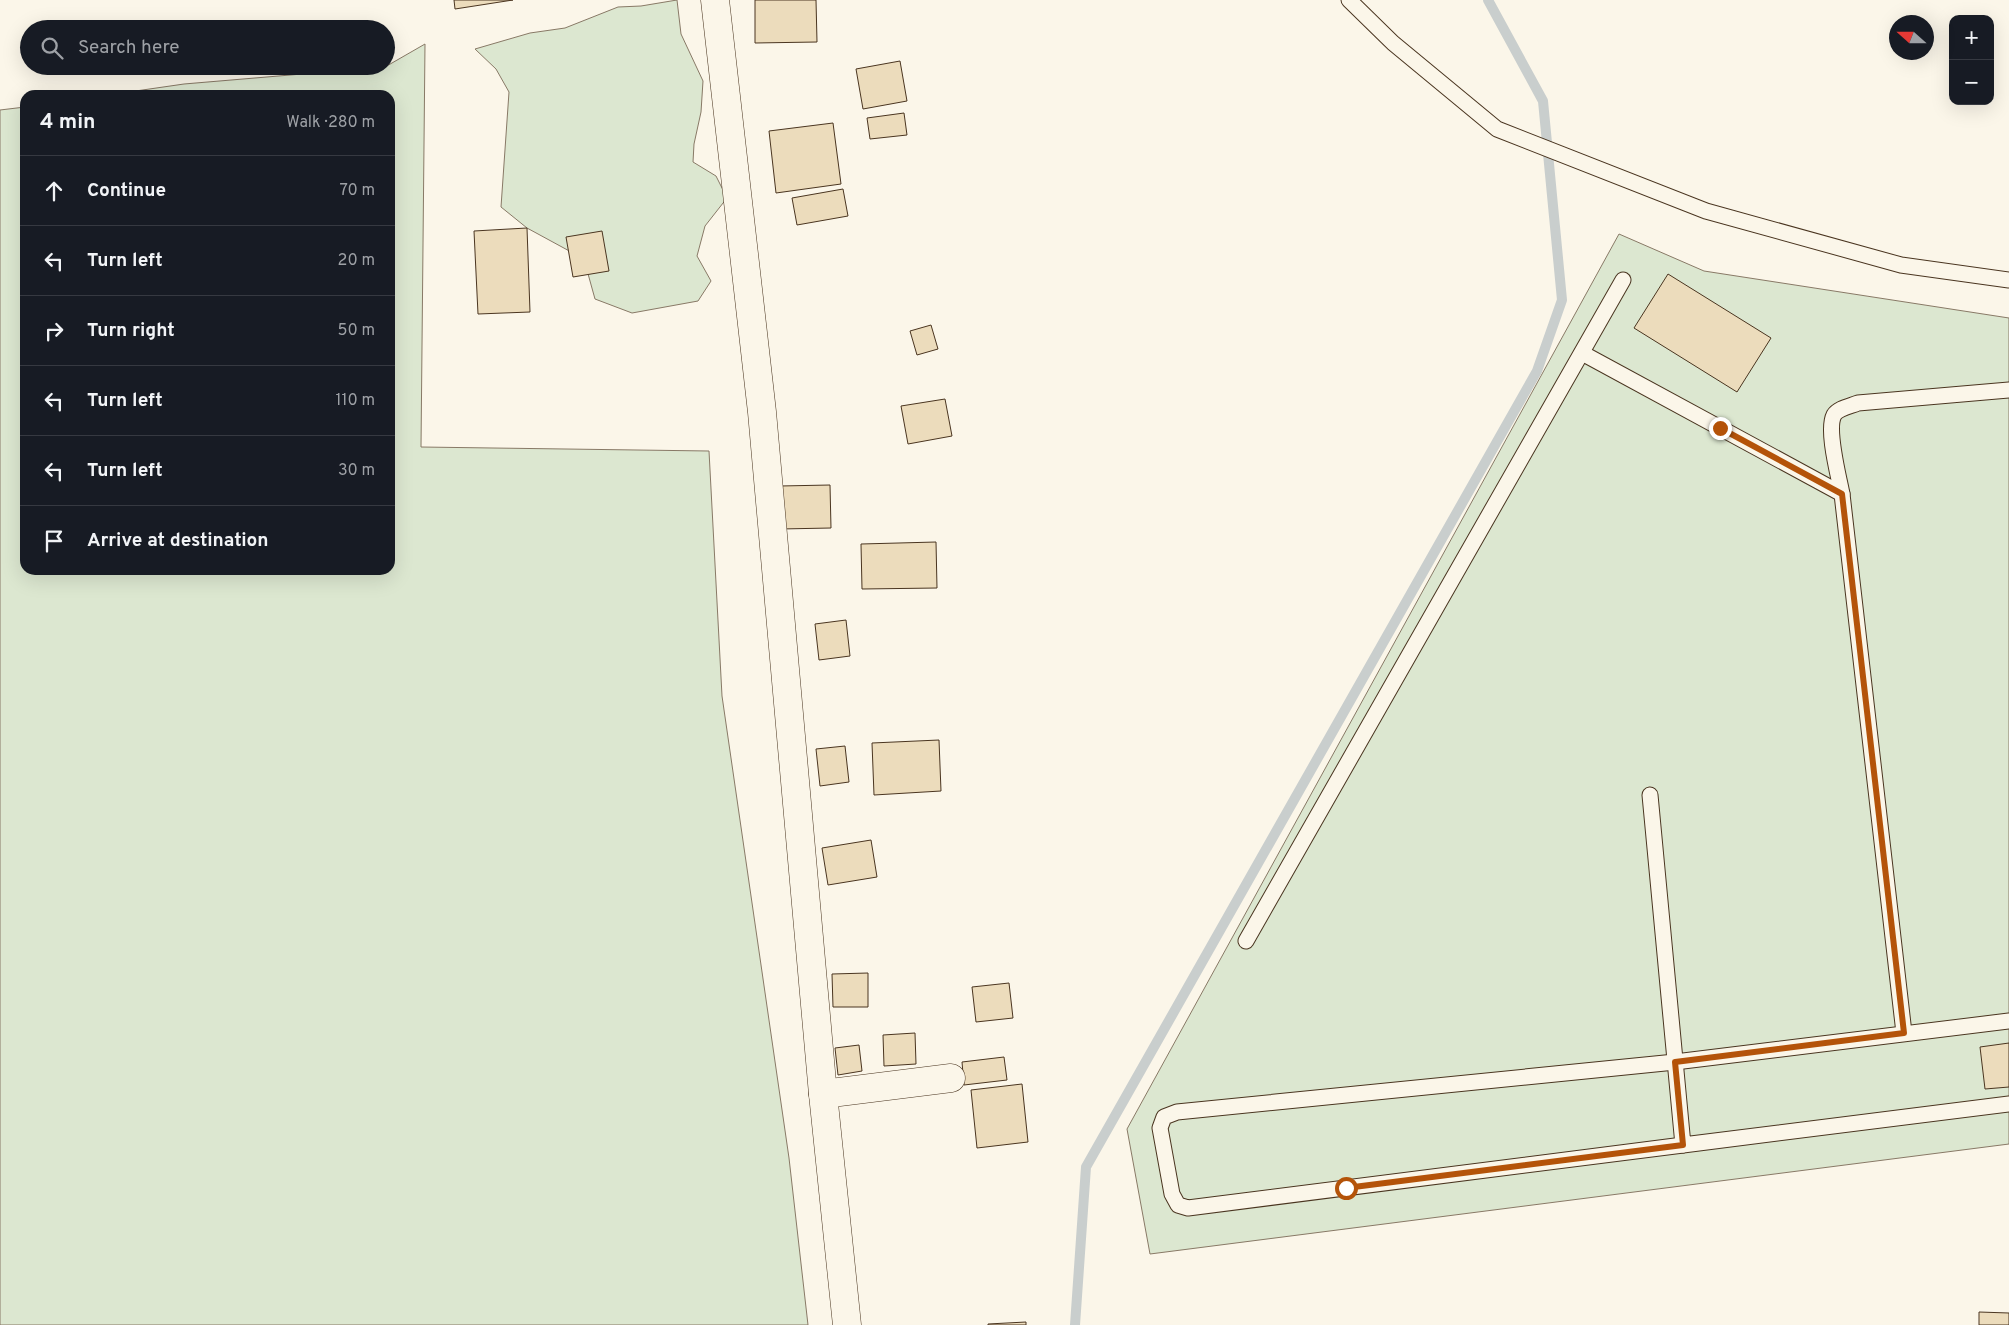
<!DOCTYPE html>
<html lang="en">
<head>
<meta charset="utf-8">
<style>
	body { margin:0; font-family:Overpass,sans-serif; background:#20242c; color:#f1f3f6 }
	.controls { position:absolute; right:15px; top:15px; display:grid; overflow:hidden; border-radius:10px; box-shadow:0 5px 20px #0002 }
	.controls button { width:45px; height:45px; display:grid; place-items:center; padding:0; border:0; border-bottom:1px solid #363941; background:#171b24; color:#f1f3f6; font:25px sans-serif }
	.compass { position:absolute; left:1889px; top:15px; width:45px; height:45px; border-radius:50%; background:#171b24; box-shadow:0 5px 20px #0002; rotate:291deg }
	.stop { position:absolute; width:15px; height:15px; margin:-11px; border:4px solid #b45309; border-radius:50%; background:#fff }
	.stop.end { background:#b45309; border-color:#fff; box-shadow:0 1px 5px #0008 }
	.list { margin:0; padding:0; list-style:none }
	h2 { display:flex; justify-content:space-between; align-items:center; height:65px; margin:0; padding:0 20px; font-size:21px }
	h2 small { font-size:16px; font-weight:400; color:#9ea1a6 }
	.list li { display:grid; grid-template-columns:32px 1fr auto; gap:15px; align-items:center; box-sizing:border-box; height:70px; padding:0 20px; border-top:1px solid #363941 }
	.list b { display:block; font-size:19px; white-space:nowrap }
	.list em { font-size:16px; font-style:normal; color:#9ea1a6 }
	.icon { flex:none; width:28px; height:28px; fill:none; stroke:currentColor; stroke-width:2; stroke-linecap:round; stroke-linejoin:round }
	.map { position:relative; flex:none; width:2009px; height:1325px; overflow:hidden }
	.search { position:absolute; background:#171b24; box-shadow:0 5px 20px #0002; left:20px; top:20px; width:375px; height:55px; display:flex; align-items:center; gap:12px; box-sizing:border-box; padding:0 18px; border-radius:28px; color:#9ea1a6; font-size:19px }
	.panel { position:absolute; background:#171b24; box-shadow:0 5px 20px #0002; left:20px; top:90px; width:375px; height:485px; border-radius:15px }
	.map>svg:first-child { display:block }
	.green { fill:#dce7d0; stroke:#887966 }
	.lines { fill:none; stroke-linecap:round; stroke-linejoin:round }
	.stream { stroke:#c9cecd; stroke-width:10 }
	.building { fill:#ecdcbc; stroke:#4a3520 }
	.service-casing { stroke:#4a3520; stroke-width:17 }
	.minor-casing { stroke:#4a3520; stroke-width:29 }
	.service { stroke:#fbf6e9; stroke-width:15 }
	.minor { stroke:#fbf6e9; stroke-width:28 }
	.route { stroke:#b45309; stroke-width:6 }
</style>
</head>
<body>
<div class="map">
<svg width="2009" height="1325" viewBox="0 0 2009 1325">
	<rect width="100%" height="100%" fill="#fbf6e9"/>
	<g class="green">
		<polygon points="677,0 681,34 703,81 701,112 694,144 693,162 716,176 727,198 705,226 697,256 711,281 698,301 632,313 595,299 585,263 573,253 527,228 501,207 509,92 496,69 475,49 530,33 565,28 618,7 641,6"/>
		<polygon points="425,44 421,447 709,451 722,696 789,1158 808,1325 0,1325 0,110 25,107 25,570 390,570 390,95 108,95 184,84 385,67"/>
		<polygon points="1619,234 1704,271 2009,318 2009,1144 1150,1254 1127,1129"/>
	</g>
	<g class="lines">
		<polyline class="stream" points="1075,1325 1086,1167 1537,371 1562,300 1543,101 1488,0"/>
	</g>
	<g class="building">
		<polygon points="454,0 513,0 455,9"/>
		<polygon points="755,0 816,0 817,42 755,43"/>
		<polygon points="900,61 907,101 863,109 856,69"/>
		<polygon points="904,113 907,135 870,139 867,118"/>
		<polygon points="833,123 841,184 776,193 769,131"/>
		<polygon points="843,189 848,216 797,225 792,198"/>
		<polygon points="527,228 530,312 478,314 474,231"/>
		<polygon points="602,231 609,271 573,277 566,237"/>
		<polygon points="1668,274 1771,338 1737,392 1634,328"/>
		<polygon points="931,325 938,349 917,355 910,331"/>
		<polygon points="945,399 952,436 908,444 901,406"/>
		<polygon points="830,485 831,528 780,529 780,486"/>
		<polygon points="936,542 937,588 862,589 861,544"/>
		<polygon points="846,620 850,656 819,660 815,624"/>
		<polygon points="939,740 941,791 874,795 872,743"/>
		<polygon points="845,746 849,782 820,786 816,749"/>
		<polygon points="871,840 877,877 828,885 822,848"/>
		<polygon points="868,973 868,1007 833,1007 832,974"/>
		<polygon points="1009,983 1013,1018 976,1022 972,987"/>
		<polygon points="915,1033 916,1064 884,1066 883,1035"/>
		<polygon points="2009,1043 2009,1087 1985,1089 1980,1047"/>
		<polygon points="859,1045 862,1071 838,1075 835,1048"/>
		<polygon points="1004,1057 1007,1080 964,1085 962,1062"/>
		<polygon points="1022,1084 1028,1142 977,1148 971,1090"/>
		<polygon points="1979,1312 2009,1313 2009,1325 1979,1325"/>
		<polygon points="1026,1322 1026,1325 988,1325 988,1324"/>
	</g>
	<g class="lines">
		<defs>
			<g id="service">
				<polyline points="1349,0 1393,43 1497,129 1706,211 1901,265 2009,280"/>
				<polyline points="1582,353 1842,494"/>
				<polyline points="1650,795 1683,1145 2009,1104"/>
				<polyline points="1246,941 1623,280"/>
				<path d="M 1904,1033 L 1842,494 C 1839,477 1826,430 1834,415 C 1838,408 1851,406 1858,403 L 2009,390"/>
				<polyline points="1683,1145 1188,1208 1178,1205 1172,1194 1160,1128 1164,1117 1177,1112 1675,1062 2009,1021"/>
			</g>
			<g id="minor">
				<polyline points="715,0 762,412 823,1094 847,1325"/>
				<polyline points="823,1094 951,1078"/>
			</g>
		</defs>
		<use href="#service" class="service-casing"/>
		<use href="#minor" class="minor-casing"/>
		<use href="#service" class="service"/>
		<use href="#minor" class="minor"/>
	</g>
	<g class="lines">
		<polyline class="route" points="1346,1188 1683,1145 1675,1062 1904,1033 1842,494 1720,428"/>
	</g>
</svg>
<div class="controls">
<button>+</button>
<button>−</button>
</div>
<svg class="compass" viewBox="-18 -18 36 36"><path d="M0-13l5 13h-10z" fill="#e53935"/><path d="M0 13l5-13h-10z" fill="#9ea1a6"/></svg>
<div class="stop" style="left:1346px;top:1188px"></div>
<div class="stop end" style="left:1720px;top:428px"></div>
<div class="search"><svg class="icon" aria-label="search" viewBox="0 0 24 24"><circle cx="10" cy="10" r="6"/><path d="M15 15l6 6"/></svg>Search here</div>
<section class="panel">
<h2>4 min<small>Walk · 280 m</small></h2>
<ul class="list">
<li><svg class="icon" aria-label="ahead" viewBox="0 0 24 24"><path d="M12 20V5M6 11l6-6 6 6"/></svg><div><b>Continue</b></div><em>70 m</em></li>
<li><svg class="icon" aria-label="left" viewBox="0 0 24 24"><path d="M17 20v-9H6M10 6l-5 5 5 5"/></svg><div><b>Turn left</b></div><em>20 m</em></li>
<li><svg class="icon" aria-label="right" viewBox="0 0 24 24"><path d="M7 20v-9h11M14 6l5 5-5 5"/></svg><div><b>Turn right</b></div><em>50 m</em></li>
<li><svg class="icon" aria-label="left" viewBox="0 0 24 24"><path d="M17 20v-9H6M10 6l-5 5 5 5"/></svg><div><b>Turn left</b></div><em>110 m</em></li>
<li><svg class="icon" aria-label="left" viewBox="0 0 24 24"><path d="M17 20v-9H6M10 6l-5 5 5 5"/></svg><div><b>Turn left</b></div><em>30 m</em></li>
<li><svg class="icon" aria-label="arrive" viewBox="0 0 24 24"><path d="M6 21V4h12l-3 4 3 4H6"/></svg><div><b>Arrive at destination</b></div></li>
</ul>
</section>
</div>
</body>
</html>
